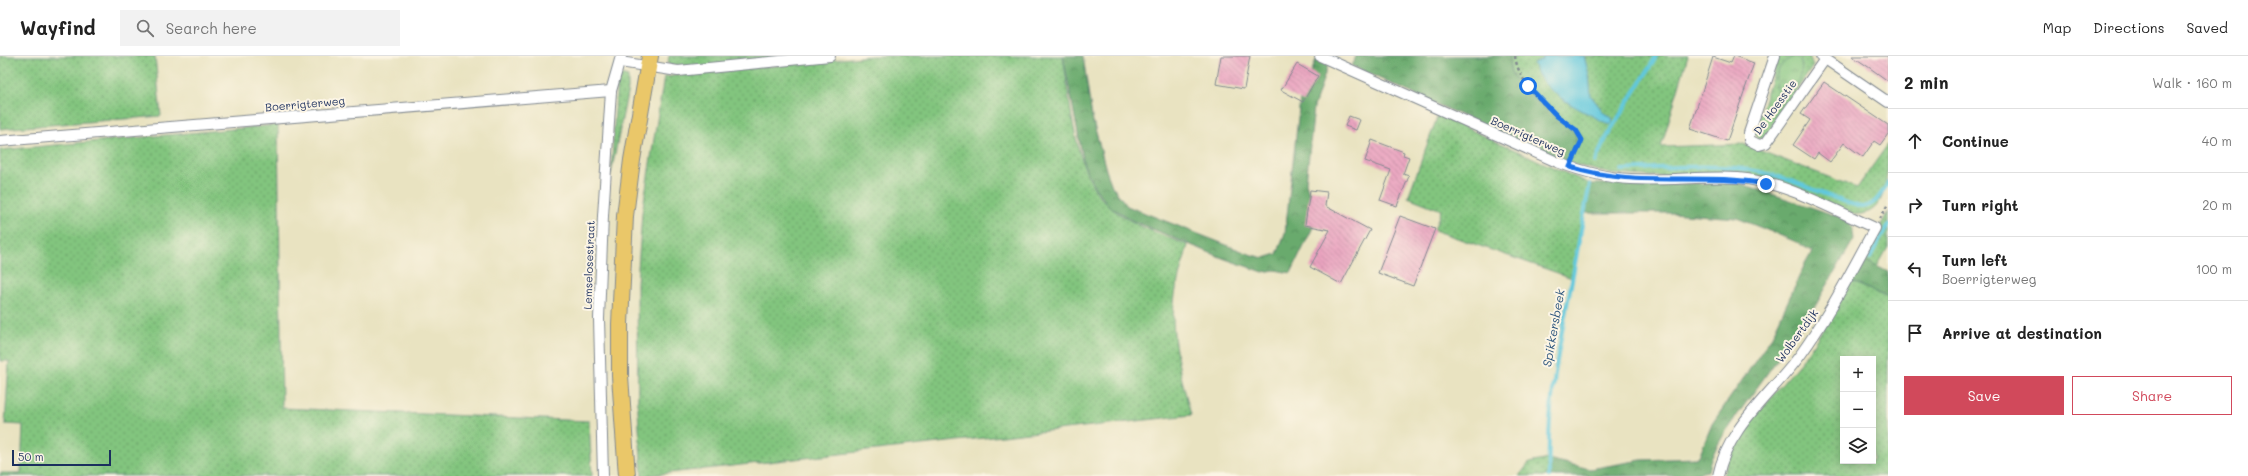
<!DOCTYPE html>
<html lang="en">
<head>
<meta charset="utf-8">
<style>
	body { margin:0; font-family:Mali,sans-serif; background:#f2f2f2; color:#222 }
	.controls { position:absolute; right:12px; bottom:12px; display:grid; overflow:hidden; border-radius:0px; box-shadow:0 2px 10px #0003 }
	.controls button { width:36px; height:36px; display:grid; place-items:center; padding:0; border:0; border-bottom:1px solid #e0e0e0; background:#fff; color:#222; font:20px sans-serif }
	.scale { position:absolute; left:12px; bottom:10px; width:99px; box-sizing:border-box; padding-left:4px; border:2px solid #1b2f5e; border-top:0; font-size:11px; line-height:14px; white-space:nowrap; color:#1b2f5e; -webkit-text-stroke:3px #fcf5e5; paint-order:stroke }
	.stop { position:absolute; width:12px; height:12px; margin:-9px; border:3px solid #1a73e8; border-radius:50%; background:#fff }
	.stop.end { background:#1a73e8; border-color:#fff; box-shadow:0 1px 4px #0008 }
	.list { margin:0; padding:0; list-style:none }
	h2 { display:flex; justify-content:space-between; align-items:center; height:52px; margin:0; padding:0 16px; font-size:17px }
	h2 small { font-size:13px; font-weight:400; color:#767676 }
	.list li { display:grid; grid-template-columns:26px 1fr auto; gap:12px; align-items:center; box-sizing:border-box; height:64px; padding:0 16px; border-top:1px solid #e0e0e0 }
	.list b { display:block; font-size:15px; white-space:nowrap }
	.list p { margin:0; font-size:13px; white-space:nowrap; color:#767676 }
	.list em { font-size:13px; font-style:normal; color:#767676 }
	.actions { display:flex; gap:8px; padding:12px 16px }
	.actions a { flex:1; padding:9px 0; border:1px solid #d1495b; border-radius:0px; text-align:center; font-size:14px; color:#d1495b }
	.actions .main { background:#d1495b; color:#fff }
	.icon { flex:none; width:22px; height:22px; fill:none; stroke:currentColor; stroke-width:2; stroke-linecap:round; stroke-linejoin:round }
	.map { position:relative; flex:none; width:1888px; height:420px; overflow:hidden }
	header { display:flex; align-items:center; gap:24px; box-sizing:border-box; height:56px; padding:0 20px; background:#fff; border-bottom:1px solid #e0e0e0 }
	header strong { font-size:19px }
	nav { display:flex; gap:22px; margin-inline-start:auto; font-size:14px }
	.search { width:280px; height:36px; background:#f2f2f2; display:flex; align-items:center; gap:10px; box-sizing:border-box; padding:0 14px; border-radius:0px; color:#767676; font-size:15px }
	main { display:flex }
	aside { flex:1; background:#fff }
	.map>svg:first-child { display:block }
	.grass { fill:url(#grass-dots); stroke:#4e7a6e; fill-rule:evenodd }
	.forest { fill:url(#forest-crowns); stroke:#426c66 }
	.park { fill:url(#park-tufts); stroke:#4e7a6e }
	.water { fill:#60c8dd; stroke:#3e7c9e }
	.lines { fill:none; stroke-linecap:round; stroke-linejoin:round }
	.stream { stroke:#60c8dd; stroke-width:4 }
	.building { fill:url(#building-back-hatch) }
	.street-casing { stroke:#828990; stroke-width:12 }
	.primary-casing { stroke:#828990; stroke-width:18 }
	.path { stroke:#828990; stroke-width:2.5; stroke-dasharray:3 3; stroke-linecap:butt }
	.street { stroke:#fff; stroke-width:10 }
	.primary { stroke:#eac769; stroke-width:16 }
	.route { stroke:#1a73e8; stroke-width:5 }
	.labels { text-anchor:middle; stroke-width:4; stroke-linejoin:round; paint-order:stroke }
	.street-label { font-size:11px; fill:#1b2f5e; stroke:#fcf5e5 }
	.water-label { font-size:12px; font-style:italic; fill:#2c557e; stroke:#fcf5e5 }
</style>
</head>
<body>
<header>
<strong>Wayfind</strong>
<div class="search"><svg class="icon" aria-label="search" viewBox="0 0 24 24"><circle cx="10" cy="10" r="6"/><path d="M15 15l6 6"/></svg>Search here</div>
<nav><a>Map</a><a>Directions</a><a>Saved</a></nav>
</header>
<main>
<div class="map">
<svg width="1888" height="420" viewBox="0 0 1888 420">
	<defs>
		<pattern id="grass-dots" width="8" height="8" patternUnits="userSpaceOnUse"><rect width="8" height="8" fill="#82c57e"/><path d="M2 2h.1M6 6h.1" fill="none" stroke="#6aa06a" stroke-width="1.8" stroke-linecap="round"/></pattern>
		<pattern id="forest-crowns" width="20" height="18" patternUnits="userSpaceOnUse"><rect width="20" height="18" fill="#69aa6d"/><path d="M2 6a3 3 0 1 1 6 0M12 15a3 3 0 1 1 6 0" fill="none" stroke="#568b5d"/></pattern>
		<pattern id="park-tufts" width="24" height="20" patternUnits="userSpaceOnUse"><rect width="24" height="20" fill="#82c57e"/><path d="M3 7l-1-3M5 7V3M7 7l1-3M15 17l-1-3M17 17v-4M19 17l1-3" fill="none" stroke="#6aa06a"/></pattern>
		<pattern id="building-back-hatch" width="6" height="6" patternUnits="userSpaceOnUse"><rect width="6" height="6" fill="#eaa4c0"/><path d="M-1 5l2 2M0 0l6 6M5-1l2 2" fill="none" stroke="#bd869f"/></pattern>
	</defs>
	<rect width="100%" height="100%" fill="#fcf5e5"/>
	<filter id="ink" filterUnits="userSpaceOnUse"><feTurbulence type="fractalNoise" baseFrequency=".025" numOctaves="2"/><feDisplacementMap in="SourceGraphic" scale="8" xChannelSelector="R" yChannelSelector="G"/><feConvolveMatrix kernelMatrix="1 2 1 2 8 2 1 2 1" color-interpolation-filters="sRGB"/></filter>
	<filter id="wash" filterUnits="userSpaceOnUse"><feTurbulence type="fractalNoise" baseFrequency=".012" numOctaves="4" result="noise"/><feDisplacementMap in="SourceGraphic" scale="16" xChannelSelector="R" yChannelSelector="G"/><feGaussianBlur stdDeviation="0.9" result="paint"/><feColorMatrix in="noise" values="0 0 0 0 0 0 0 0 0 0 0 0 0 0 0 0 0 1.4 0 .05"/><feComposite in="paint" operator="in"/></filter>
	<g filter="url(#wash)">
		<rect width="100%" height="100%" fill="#e9e3c1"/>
		<g class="grass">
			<polygon points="0,0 155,0 161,60 0,73"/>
			<polygon points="669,0 806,0 697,12 670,9 668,6"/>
			<path d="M 872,0 L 1063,0 C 1070,43 1074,120 1109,150 C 1131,169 1162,179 1188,189 C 1183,208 1176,227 1174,246 C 1170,285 1182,323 1191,359 L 642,420 L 638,354 L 637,227 L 642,157 L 664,21 Z"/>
			<path d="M 1510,0 L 1688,0 L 1661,91 L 1743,88 L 1857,132 L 1888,88 C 1888,117 1888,161 1855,158 L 1773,127 L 1611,118 L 1565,106 L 1575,77 C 1558,63 1522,38 1512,18 C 1509,12 1509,6 1510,0 Z"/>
			<polygon points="1779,0 1809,0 1813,10 1764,82 1758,83 1754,76"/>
			<polygon points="621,19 628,21 628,33 611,118 617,22"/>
			<polygon points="1438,59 1590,128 1572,222 1434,174 1441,154 1408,141"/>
			<polygon points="278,69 282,352 589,365 592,420 0,420 0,417 21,417 23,369 5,368 9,305 0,305 0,94"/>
			<polygon points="1888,156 1888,191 1877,211 1862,203"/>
			<path d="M 1851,225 L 1888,242 L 1888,420 L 1723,420 C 1735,374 1775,339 1803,303 C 1821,279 1835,250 1851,225 ZM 1843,303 L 1873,303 L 1873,405 L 1843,405 Z"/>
			<polygon points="1548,403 1549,420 1519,420 1529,407"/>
		</g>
		<g class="forest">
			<polygon points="1063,0 1083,0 1092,61 1106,114 1112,130 1127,150 1252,199 1264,202 1277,198 1285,177 1300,44 1316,4 1328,9 1314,51 1306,127 1317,163 1291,217 1275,214 1263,216 1225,203 1133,165 1109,150 1095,132 1084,109"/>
			<path d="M 1356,0 L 1510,0 C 1509,6 1509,12 1512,18 C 1522,37 1558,63 1575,77 C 1579,90 1575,98 1565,106 L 1352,10 Z"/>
			<path d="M 1739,127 L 1843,162 L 1852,171 L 1854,183 L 1813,254 L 1730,369 C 1721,383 1711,398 1708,415 L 1684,420 L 1549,420 L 1548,403 L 1590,413 L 1641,404 L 1696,402 L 1699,400 L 1712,368 L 1771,282 L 1804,210 L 1812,196 L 1799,187 L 1737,162 L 1671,157 L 1584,157 L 1590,128 Z"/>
			<polygon points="1862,203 1888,216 1888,242 1851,225"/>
		</g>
		<path class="park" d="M 1794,1 L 1800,4 C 1806,19 1794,37 1778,38 C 1771,24 1779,5 1794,1 Z"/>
		<path class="water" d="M 1543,0 L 1584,0 L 1589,19 L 1591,40 L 1604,57 L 1612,62 L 1613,66 L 1610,69 C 1583,54 1543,40 1533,7 L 1543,3 Z"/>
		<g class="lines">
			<g class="stream">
				<path d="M 1595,106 C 1610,69 1637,36 1656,0"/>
				<path d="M 1622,114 C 1666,112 1713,107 1756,115 C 1793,122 1825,141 1861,151 C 1875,151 1881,138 1888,127"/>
				<polyline points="1870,202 1888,169"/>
				<path d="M 1549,420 C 1546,355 1559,288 1572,224 C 1578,192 1583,160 1590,128"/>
			</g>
		</g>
		<g id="blocks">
			<g class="building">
				<polygon points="1221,0 1250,0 1244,33 1216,28"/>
				<polygon points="1734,0 1754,7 1727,85 1690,73 1713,1 1731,7"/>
				<polygon points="1852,0 1888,0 1888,25 1870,12"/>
				<polygon points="1297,8 1318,20 1303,46 1281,34"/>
				<polygon points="1824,26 1888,69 1888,78 1880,89 1874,85 1863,101 1844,87 1830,106 1818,97 1814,103 1793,89 1810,64 1801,58"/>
				<polygon points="1349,60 1360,64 1356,74 1345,70"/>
				<polygon points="1372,84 1404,96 1403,99 1409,101 1403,118 1409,120 1397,150 1380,144 1391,114 1365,105"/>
				<polygon points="1310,134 1327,136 1325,150 1370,174 1341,228 1310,211 1330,174 1305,169"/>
				<polygon points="1400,160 1435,173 1413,230 1378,217"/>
			</g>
		</g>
	</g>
	<g filter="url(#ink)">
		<use href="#blocks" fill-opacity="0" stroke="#828990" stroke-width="1"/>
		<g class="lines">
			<defs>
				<g id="street">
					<path d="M 1320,0 L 1557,106 C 1581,115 1606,122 1631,123 C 1667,125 1703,120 1738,122 C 1785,126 1832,153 1875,172 C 1851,215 1830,258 1801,298 C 1772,338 1728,370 1718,420"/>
					<polyline points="1775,0 1749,77 1749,84 1759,89 1766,87 1825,3"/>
					<polyline points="1821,0 1888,46"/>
					<polyline points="620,6 678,15 830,0"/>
					<polyline points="0,85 611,35"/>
					<polyline points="603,420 599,263 603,160 611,35 621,0"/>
				</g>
				<polyline id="primary" points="627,420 620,320 620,268 625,160 632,104 650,0"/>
			</defs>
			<use href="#street" class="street-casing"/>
			<use href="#primary" class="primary-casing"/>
			<g class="path">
				<path d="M 1515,0 C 1518,24 1539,45 1558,60 C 1567,68 1576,72 1582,84 L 1574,101"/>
				<polyline points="1880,163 1888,148"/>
			</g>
			<use href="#street" class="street"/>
			<use href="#primary" class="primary"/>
		</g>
	</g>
	<g class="lines" filter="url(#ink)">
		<path class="route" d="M 1528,30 L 1557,60 L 1576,74 L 1582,84 L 1570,111 C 1634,132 1700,116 1766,128"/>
	</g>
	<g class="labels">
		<g class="street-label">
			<text transform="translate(305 48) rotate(-5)" y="4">Boerrigterweg</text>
			<text transform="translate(1775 51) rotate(-54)" y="4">De Hoesstie</text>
			<text transform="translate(1528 80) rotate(24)" y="4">Boerrigterweg</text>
			<text transform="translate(589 209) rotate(-88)" y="4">Lemselosestraat</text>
			<text transform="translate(1797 280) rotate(-54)" y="4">Wolbertdijk</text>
		</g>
		<g class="water-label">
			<text transform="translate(1554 272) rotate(-80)" y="4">Spikkersbeek</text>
		</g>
	</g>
</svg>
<div class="controls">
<button>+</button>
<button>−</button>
<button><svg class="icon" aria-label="layers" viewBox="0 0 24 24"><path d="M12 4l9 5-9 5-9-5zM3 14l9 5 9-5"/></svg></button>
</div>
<div class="scale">50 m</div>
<div class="stop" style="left:1528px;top:30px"></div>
<div class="stop end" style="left:1766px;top:128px"></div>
</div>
<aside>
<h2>2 min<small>Walk · 160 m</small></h2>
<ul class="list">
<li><svg class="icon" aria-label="ahead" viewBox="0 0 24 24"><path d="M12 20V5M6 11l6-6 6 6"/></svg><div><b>Continue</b></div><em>40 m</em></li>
<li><svg class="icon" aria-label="right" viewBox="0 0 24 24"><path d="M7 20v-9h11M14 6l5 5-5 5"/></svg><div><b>Turn right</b></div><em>20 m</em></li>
<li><svg class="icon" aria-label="left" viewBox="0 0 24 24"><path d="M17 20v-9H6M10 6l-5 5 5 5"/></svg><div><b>Turn left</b><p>Boerrigterweg</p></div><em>100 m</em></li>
<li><svg class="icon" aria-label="arrive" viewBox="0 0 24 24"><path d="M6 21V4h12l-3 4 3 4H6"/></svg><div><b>Arrive at destination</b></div></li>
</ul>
<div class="actions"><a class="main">Save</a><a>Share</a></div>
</aside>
</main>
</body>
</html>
